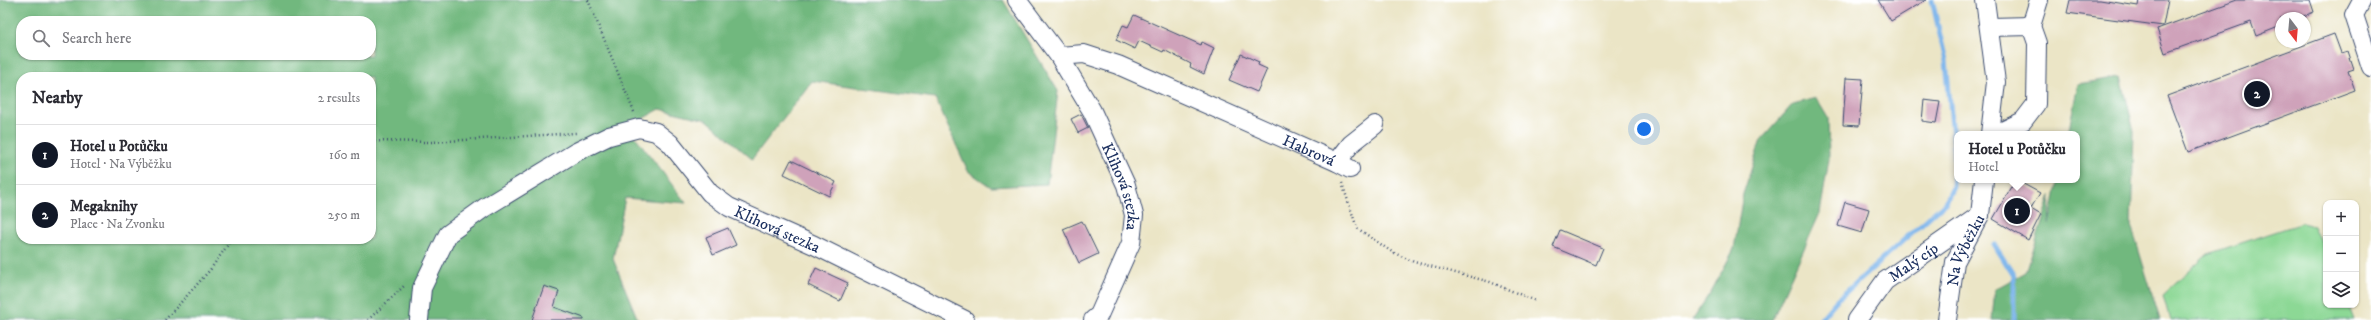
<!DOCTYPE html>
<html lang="en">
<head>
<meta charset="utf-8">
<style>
	body { margin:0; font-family:"IM FELL DW Pica",serif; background:#f2f2f3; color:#2b2b33 }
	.controls { position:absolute; right:12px; bottom:12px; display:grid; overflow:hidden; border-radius:8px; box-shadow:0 1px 3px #0004 }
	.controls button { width:36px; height:36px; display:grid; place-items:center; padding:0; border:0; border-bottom:1px solid #e1e1e2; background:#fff; color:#2b2b33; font:20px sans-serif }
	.compass { position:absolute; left:2275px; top:12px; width:36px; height:36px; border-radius:50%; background:#fff; box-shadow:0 1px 3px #0004; rotate:164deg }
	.you { position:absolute; left:1644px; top:129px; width:14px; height:14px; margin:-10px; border:3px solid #fff; border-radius:50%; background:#1a73e8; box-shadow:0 0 0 6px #1a73e833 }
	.badge { display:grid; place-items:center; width:26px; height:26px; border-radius:50%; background:#111827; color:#fff; font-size:13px; font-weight:700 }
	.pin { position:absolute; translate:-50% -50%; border:2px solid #fff; box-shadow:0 1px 4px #0006 }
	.popup { position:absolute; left:1954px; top:131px; width:126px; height:52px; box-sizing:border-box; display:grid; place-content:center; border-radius:8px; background:#fff; filter:drop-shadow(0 1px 3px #0005); font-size:13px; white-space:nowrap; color:#7c7c81 }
	.popup b { font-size:15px; color:#2b2b33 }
	.popup::after { content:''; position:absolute; left:50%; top:100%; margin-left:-8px; border:8px solid transparent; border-top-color:#fff }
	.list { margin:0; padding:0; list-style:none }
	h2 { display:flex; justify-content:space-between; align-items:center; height:52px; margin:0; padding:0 16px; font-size:17px }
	h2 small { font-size:13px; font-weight:400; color:#7c7c81 }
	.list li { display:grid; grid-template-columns:26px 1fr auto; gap:12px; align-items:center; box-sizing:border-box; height:60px; padding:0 16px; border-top:1px solid #e1e1e2 }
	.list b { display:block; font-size:15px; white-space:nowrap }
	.list p { margin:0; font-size:13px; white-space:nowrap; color:#7c7c81 }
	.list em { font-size:13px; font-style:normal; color:#7c7c81 }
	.icon { flex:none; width:22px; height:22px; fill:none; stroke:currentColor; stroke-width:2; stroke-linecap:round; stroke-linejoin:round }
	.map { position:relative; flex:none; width:2371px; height:320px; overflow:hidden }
	.search { position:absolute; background:#fff; box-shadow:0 1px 3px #0004; left:16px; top:16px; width:360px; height:44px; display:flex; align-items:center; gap:10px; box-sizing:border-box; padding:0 14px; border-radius:16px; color:#7c7c81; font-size:15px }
	.panel { position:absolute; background:#fff; box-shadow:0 1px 3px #0004; left:16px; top:72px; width:360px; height:172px; border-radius:16px }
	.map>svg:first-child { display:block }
	.green { fill:#8cd895; stroke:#54847a }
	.forest { fill:#71b87e; stroke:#46746e; fill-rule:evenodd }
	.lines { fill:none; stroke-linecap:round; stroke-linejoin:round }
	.stream { stroke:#7ab4eb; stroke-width:5 }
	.building { fill:#cfa2ba }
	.minor-casing { stroke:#3a4a6e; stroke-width:20 }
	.path { stroke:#3a4a6e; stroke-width:2.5; stroke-dasharray:1 3; stroke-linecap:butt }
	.minor { stroke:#fff; stroke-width:18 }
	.labels { text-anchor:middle; stroke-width:3.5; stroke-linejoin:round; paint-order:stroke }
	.street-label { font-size:16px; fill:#1b2f5e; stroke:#fff }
</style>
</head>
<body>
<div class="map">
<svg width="2371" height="320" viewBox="0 0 2371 320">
	<rect width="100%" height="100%" fill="#fff"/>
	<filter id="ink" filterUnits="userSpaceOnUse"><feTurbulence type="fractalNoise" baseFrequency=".025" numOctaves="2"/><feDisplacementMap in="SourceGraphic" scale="8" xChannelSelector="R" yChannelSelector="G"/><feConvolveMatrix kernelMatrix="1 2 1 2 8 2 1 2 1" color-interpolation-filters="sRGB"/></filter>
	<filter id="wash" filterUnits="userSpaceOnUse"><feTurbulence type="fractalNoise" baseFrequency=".012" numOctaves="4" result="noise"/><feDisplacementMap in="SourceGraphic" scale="16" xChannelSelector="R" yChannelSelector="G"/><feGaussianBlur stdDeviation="0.9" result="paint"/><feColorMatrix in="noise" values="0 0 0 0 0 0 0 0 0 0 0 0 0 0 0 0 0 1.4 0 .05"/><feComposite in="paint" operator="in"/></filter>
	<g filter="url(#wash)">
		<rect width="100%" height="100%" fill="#ebe5c6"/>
		<polygon class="green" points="2302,223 2314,226 2326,254 2326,305 2348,305 2354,320 2170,320 2163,295 2208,254"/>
		<g class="forest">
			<path d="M 0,0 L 1003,0 L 1058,91 L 1047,184 L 991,187 L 968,171 L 935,98 L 812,81 L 752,159 L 707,120 L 660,109 L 628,127 L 686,203 L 625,198 L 613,259 L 638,320 L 0,320 ZM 21,21 L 371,21 L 371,55 L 21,55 ZM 21,77 L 371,77 L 371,239 L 21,239 Z"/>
			<polygon points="2121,77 2134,131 2131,225 2160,320 1992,320 1995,289 2026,272 2051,195 2049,225 2058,180 2077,180 2077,134 2068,134 2078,84"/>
			<polygon points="1816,98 1828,118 1829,159 1820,213 1772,320 1692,320 1712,290 1734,249 1743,194 1761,140 1793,104"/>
		</g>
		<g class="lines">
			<g class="stream">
				<polyline points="1994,244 2014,276 2014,320"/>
				<polyline points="1820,320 1836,301 1946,202 1953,187 1955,157 1946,61 1932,0"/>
			</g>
		</g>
		<g id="blocks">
			<g class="building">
				<polygon points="1878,0 1926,0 1891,21"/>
				<polygon points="2070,0 2100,0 2138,6 2139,0 2168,0 2163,26 2067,13"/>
				<polygon points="2237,0 2310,0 2314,12 2298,18 2281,18 2281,26 2256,36 2251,22 2165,53 2157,29"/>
				<polygon points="1134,15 1201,45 1202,42 1214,48 1204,74 1190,67 1191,64 1164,50 1163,52 1139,41 1135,49 1116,40 1123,25 1128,27"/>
				<polygon points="2334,34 2341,53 2348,51 2354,69 2348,71 2355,90 2188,152 2167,96"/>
				<polygon points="1241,54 1259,62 1258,65 1267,69 1257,92 1229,80"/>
				<polygon points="1846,78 1863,79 1859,126 1843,125"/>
				<polygon points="1924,100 1940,102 1936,123 1922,121"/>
				<polygon points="1081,114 1088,128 1078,133 1071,119"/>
				<polygon points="791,160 836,182 829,196 784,174"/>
				<polygon points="2016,180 2040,193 2031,208 2041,214 2028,240 1993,219"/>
				<polygon points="1845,202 1869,209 1862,233 1838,226"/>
				<polygon points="1082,221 1098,254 1079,263 1063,229"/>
				<polygon points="728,228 736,245 713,255 706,237"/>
				<polygon points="1560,230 1603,248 1596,265 1553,247"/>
				<polygon points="816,268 848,283 840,301 808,285"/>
				<polygon points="544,286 559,291 554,307 584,318 584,320 532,320"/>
			</g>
		</g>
	</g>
	<g filter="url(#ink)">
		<use href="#blocks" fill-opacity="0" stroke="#3a4a6e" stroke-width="1"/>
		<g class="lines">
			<defs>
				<g id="minor">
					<path id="s1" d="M 1017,0 L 1059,56 L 1092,111 L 1126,185 L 1134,215 L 1131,243 L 1099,315 L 1093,320"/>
					<polyline points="1985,0 1996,82 1990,134"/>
					<polyline points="2362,0 2354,15 2371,67"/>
					<polyline points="2031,26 2039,0"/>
					<polyline points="1990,27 2031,26 2037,43 2036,104 2023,121 1996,134"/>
					<path id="s2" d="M 1059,56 L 1084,54 L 1118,65 L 1337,162 L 1350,169"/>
					<polyline points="1337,162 1351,144 1375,125"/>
					<path id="s3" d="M 419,320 L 422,288 L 448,234 L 484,208 L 576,152 L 609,136 L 639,128 L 656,132 L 670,143 L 710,193 L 729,207 L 814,245 L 965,320"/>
					<path id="s4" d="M 1857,320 L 1885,281 L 1980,215"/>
					<path id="s5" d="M 1947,320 L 1955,262 L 1980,215 L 1984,180"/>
				</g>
			</defs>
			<use href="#minor" class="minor-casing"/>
			<g class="path">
				<polyline points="588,0 634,112"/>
				<polyline points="371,141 430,142 576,133"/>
				<polyline points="1342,183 1357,228 1392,252 1414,262 1490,282 1536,301"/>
				<polyline points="165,320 210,270 232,239"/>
				<polyline points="368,320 405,285"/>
			</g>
			<use href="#minor" class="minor"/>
		</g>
	</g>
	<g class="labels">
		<g class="street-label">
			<text dy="6" stroke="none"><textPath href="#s2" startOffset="270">Habrová</textPath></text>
			<text dy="6" stroke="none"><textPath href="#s1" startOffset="216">Klihová stezka</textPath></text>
			<text dy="6" stroke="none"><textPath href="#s3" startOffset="488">Klihová stezka</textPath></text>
			<text dy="6" stroke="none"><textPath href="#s5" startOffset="73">Na Výběžku</textPath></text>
			<text dy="6" stroke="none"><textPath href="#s4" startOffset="82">Malý cíp</textPath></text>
		</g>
	</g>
</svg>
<div class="controls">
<button>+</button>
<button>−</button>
<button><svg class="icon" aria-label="layers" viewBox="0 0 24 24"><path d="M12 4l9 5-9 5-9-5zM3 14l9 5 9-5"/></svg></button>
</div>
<svg class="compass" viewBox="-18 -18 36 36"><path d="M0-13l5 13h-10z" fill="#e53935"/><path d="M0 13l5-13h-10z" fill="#7c7c81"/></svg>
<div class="you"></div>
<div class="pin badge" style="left:2017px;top:211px">1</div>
<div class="popup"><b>Hotel u Potůčku</b>Hotel</div>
<div class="pin badge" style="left:2257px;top:94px">2</div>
<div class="search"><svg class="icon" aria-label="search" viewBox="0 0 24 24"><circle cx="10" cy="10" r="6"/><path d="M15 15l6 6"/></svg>Search here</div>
<section class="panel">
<h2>Nearby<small>2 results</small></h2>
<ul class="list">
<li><span class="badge">1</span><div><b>Hotel u Potůčku</b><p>Hotel · Na Výběžku</p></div><em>160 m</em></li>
<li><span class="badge">2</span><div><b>Megaknihy</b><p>Place · Na Zvonku</p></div><em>250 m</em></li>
</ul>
</section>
</div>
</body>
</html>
